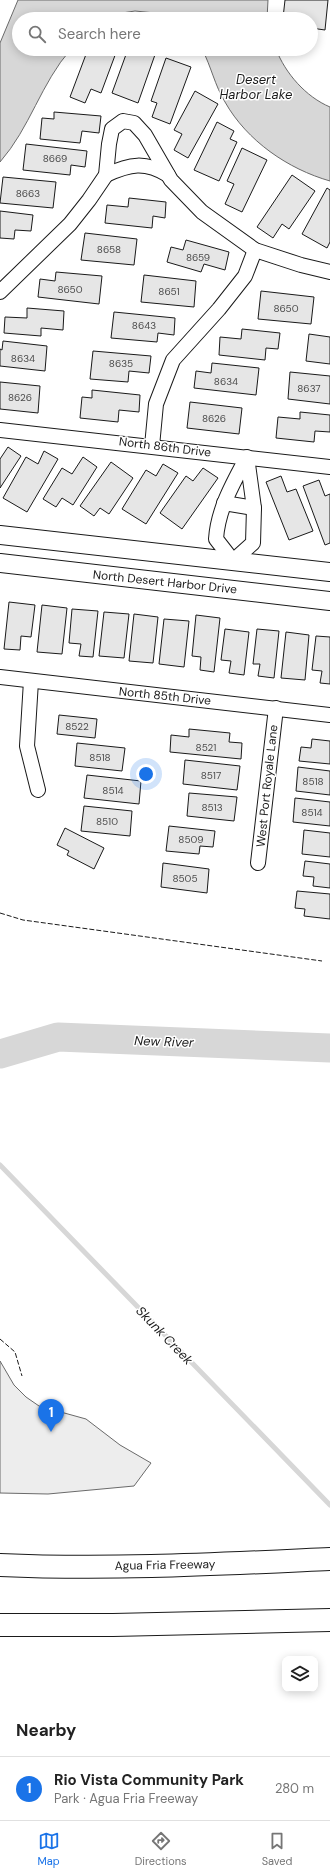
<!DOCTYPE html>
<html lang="en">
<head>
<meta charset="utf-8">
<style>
	body { margin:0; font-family:"DM Sans",sans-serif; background:#f6f6f6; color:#222 }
	.controls { position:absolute; right:12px; bottom:12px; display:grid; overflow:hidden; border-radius:8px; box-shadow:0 2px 10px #0003 }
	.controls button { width:36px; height:36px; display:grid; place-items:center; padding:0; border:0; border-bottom:1px solid #e0e0e0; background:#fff; color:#222; font:20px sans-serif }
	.you { position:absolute; left:146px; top:774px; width:14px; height:14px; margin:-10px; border:3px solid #fff; border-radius:50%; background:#1a73e8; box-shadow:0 0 0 6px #1a73e833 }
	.badge { display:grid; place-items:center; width:26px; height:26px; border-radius:50%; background:#1a73e8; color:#fff; font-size:13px; font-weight:700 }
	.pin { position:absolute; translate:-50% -33px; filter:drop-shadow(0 1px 2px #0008) }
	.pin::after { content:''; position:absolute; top:21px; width:14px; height:12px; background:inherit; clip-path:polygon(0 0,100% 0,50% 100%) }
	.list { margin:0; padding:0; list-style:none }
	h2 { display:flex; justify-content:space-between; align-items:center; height:52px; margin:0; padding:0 16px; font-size:17px }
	h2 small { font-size:13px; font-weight:400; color:#767676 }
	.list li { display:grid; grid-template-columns:26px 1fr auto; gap:12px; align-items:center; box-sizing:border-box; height:64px; padding:0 16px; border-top:1px solid #e0e0e0 }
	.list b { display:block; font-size:15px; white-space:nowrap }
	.list p { margin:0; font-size:13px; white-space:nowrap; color:#767676 }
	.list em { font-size:13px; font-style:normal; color:#767676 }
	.icon { flex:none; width:22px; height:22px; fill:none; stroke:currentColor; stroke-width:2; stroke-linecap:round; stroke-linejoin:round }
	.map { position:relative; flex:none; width:330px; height:1704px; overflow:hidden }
	.search { position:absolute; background:#fff; box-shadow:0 2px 10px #0003; left:12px; right:12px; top:12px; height:44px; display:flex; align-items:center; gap:10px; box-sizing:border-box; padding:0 14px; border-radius:22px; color:#767676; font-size:15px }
	.sheet { height:116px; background:#fff }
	nav { display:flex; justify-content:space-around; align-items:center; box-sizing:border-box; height:56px; border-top:1px solid #e0e0e0; background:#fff; font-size:11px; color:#767676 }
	nav a { display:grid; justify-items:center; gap:2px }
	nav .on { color:#1a73e8 }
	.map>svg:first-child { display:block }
	.green { fill:#ededed; stroke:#6a6a6a }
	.water { fill:#d7d7d7; stroke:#6a6a6a }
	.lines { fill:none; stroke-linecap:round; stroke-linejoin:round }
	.stream { stroke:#d7d7d7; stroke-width:5 }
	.river { stroke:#d7d7d7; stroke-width:29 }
	.building { fill:#e6e6e6; stroke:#1a1a1a }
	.minor-casing { stroke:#1a1a1a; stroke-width:16 }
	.tertiary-casing { stroke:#1a1a1a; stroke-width:20 }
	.motorway-casing { stroke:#1a1a1a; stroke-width:24 }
	.minor { stroke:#fff; stroke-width:14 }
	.tertiary { stroke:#fff; stroke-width:18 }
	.motorway { stroke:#fff; stroke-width:22 }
	.fence { stroke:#1a1a1a; stroke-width:1; stroke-dasharray:5 2; stroke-linecap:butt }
	.labels { text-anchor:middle; stroke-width:3; stroke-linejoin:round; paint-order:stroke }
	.number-label { font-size:10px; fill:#4d4d4d }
	.street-label { font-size:12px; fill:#1a1a1a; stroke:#fff }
	.water-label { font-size:13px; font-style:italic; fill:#1a1a1a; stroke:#fff }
</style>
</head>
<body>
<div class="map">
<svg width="330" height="1704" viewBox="0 0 330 1704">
	<rect width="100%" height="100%" fill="#fff"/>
	<polygon class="green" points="0,1361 14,1385 26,1397 39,1406 86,1419 120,1445 151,1463 134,1486 48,1494 0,1493"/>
	<g class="water">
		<path d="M 18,0 L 268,0 L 267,19 L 172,19 L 155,13 L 135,11 L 122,13 L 109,19 L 19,19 L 19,49 L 71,49 C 41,83 30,128 0,162 L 0,43 Z"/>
		<path d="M 202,49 L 276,49 C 285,73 306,97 330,107 L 330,181 C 288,169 247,141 225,102 C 215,86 211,66 202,49 Z"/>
	</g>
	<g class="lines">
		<polyline class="stream" points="0,1165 330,1505"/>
		<polyline class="river" points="0,1054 58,1037 330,1048"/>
	</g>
	<g class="building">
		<polygon points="285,0 328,0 325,30 311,28 311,19 283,18"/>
		<polygon points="88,49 117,50 101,93 91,89 85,103 70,97"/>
		<polygon points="128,49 157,49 138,103 112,93"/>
		<polygon points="166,58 191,67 170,124 152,117 157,103 151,101"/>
		<polygon points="195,91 218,104 188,158 174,150 182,134 174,130"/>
		<polygon points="54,112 101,116 99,133 82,131 80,143 40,139 42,118 54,119"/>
		<polygon points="217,122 234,131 230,139 237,142 219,181 194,170"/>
		<polygon points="26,144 87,151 85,167 71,165 70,175 23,170"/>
		<polygon points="242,148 267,160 242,212 225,204 234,184 227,181"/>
		<polygon points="292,175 315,191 289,229 282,224 273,238 257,227"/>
		<polygon points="3,177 56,182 53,208 0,203"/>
		<polygon points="327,188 330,190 330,242 327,248 302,234"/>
		<polygon points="129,198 166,202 165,218 153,216 152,228 105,223 107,205 128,207"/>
		<polygon points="0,211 33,215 31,231 15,230 14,239 0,238"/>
		<polygon points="85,233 137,239 134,265 81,260"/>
		<polygon points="186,240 229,252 225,270 204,264 201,272 167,262 171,247 183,250"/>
		<polygon points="56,272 102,276 99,304 38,297 40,279 55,281"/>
		<polygon points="144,275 196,281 194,307 141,302"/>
		<polygon points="261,291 314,297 311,324 258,319"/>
		<polygon points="27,308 64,311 63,330 41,328 41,336 4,333 5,317 27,318"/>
		<polygon points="114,312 175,318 174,335 158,333 157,342 111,338"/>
		<polygon points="242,329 280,333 278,349 266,348 265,360 219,355 220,337 241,339"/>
		<polygon points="309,334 330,337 330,364 306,361"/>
		<polygon points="3,341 47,346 45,371 0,366 0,349 2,350"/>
		<polygon points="93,351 151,356 149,373 129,371 128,382 90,379"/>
		<polygon points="212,363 259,368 256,395 194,388 196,371 211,373"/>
		<polygon points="290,372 330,376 330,404 288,399"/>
		<polygon points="0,382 40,386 38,413 0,409"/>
		<polygon points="92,390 140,395 139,412 119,410 118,422 80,418 82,397 92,398"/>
		<polygon points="190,402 242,408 239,434 187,428"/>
		<polygon points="300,412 330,415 330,432 315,431 314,442 276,438 278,417 300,419"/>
		<polygon points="8,447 21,456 0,488 0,459"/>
		<polygon points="44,451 58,459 27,512 3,498 26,457 38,464"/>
		<polygon points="83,457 97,467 73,505 62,498 56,507 43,499 62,468 72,474"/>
		<polygon points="111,462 133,478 109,514 100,508 94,516 80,506"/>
		<polygon points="163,464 178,473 146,524 122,509 146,470 156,476"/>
		<polygon points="203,468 218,478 182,529 160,513 186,476 193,481"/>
		<polygon points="281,476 287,492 296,489 313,531 289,540 266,482"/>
		<polygon points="319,480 325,496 330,494 330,543 325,545 303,486"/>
		<polygon points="9,602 35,605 31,637 21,636 20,650 4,649"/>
		<polygon points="42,605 67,608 62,654 37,652"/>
		<polygon points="72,609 98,611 93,657 79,656 81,644 69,643"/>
		<polygon points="104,612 129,614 124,658 99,656"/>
		<polygon points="134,614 158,617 153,663 129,661"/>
		<polygon points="196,615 220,618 214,672 200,670 201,657 192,656"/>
		<polygon points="164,619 189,621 184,667 159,664"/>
		<polygon points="225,629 249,632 244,675 229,673 231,661 221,660"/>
		<polygon points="257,629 279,631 274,678 258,676 260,664 253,664"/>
		<polygon points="286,632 309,635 305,680 281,678"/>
		<polygon points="316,636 330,637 330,684 320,683 322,671 312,670"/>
		<polygon points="59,715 97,719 95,738 57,734"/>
		<polygon points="189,729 230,733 229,742 242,743 241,759 170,752 171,735 189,737"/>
		<polygon points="312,739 330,741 330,764 299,761 301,747 311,748"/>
		<polygon points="77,743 125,748 122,771 75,766"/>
		<polygon points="185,760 240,766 237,790 183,784"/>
		<polygon points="298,767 330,771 330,795 296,791"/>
		<polygon points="87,775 141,781 139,804 84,798"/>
		<polygon points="189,793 237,797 234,821 187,816"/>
		<polygon points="295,798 330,802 330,826 293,822"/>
		<polygon points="84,806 132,811 130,836 81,831"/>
		<polygon points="169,826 215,831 213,847 200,846 199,854 166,851"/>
		<polygon points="65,828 104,848 94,869 67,855 69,851 57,845"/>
		<polygon points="304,830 330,833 330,857 302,854"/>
		<polygon points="305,861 330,864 330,888 313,886 314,877 303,876"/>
		<polygon points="163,863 209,869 207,893 161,887"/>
		<polygon points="297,891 330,894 330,919 304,916 305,909 295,908"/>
	</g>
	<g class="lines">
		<defs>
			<g id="minor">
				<path d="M 106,175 C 130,164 145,161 168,175"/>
				<polyline points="0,292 70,224 89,200 106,175 109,144 112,129 123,121 134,123 145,135 171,180 202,212 255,250 301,265 330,272"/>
				<polyline points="0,430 330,467"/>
				<polyline points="152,446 156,404 173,360 219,309 245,276 255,250"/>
				<path d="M 247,457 L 254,508 L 253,543 L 233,561 L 216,539 C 218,509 233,483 247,457 Z"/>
				<polyline points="224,503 254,508"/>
				<polyline points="0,677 330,715"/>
				<polyline points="31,681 27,746 38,790"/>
				<polyline points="258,863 276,708"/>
			</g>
			<g id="tertiary">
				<polyline points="0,535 330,572"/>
				<polyline points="0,563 330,601"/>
			</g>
			<g id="motorway">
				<path d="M 0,1565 C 110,1570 220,1564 330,1559"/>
				<polyline points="0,1625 113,1625 330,1620"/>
			</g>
		</defs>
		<use href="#minor" class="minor-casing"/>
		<use href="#tertiary" class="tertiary-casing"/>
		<use href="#motorway" class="motorway-casing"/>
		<use href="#minor" class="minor"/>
		<use href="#tertiary" class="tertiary"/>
		<use href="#motorway" class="motorway"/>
		<g class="fence">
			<polyline points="0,913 23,920 322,961"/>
			<polyline points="0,1339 15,1352 22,1376"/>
		</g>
	</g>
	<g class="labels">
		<g class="number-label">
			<text x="55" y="162">8669</text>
			<text x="28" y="197">8663</text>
			<text x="109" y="253">8658</text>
			<text x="198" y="261">8659</text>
			<text x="70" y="293">8650</text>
			<text x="169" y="295">8651</text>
			<text x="286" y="312">8650</text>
			<text x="144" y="329">8643</text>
			<text x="23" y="362">8634</text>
			<text x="121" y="367">8635</text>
			<text x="226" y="385">8634</text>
			<text x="309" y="392">8637</text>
			<text x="20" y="401">8626</text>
			<text x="214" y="422">8626</text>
			<text x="77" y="730">8522</text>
			<text x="206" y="751">8521</text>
			<text x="100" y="761">8518</text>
			<text x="211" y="779">8517</text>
			<text x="313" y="785">8518</text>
			<text x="113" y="794">8514</text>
			<text x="212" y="811">8513</text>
			<text x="312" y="816">8514</text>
			<text x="107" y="825">8510</text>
			<text x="191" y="843">8509</text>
			<text x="185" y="882">8505</text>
		</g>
		<g class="street-label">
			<text transform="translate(165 447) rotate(7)" y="4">North 86th Drive</text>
			<text transform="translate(165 582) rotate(6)" y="4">North Desert Harbor Drive</text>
			<text transform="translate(165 696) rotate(6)" y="4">North 85th Drive</text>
			<text transform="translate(267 786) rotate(-84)" y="4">West Port Royale Lane</text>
			<text transform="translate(165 1565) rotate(-1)" y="4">Agua Fria Freeway</text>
		</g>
		<g class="water-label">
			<text x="256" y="84">Desert<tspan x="256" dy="15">Harbor Lake</tspan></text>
			<text transform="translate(164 1041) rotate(2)" y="5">New River</text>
			<text transform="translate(165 1335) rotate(46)" y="5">Skunk Creek</text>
		</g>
	</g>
</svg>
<div class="controls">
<button><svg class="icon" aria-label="layers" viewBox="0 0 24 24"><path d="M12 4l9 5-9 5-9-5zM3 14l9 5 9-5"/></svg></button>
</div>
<div class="you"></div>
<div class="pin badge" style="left:51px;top:1432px">1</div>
<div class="search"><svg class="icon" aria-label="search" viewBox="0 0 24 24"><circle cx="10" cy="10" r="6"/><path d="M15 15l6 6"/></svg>Search here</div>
</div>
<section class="sheet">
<h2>Nearby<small></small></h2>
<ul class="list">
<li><span class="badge">1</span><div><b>Rio Vista Community Park</b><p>Park · Agua Fria Freeway</p></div><em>280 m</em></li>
</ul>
</section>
<nav>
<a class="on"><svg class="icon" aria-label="map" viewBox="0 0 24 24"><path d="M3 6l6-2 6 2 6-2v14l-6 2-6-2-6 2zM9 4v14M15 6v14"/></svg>Map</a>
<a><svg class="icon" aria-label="directions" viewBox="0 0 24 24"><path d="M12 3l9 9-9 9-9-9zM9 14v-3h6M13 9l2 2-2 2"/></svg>Directions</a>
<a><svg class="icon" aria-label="saved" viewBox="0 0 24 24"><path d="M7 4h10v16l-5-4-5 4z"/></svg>Saved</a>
</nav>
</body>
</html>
